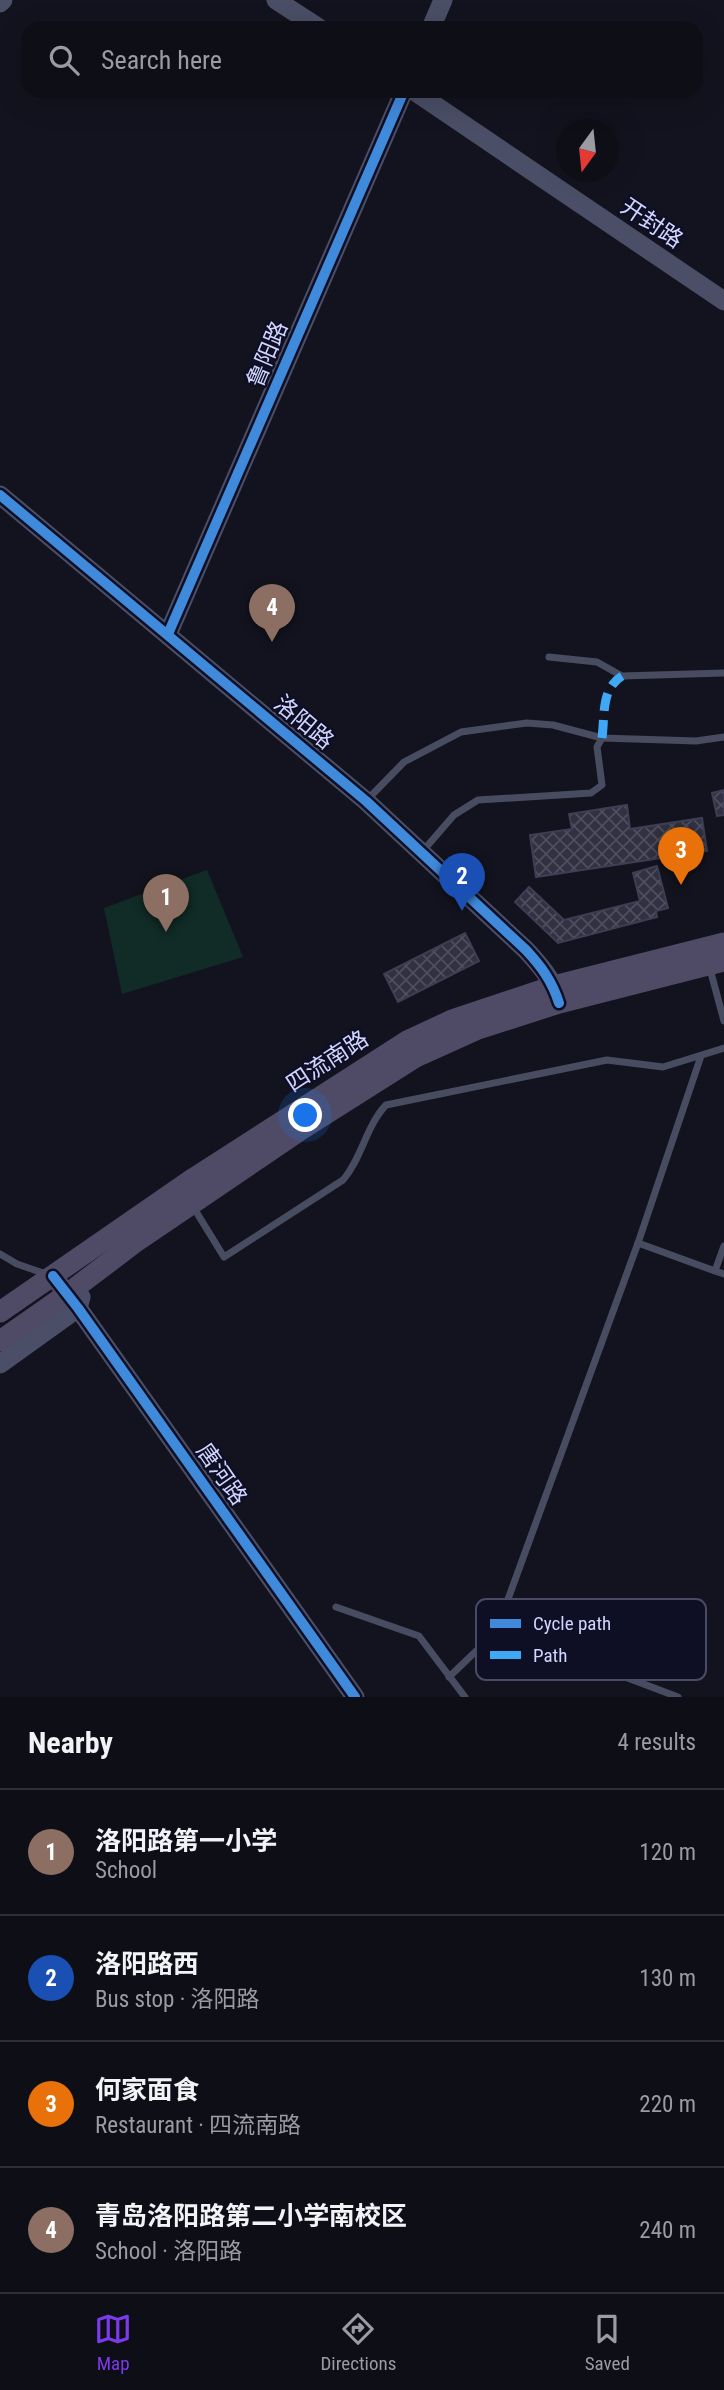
<!DOCTYPE html>
<html lang="en">
<head>
<meta charset="utf-8">
<style>
	body { margin:0; font-family:"Roboto Condensed","Noto Sans SC",sans-serif; background:#1c1c24; color:#f1f3f6 }
	.compass { position:absolute; left:556px; top:119px; width:63px; height:63px; border-radius:50%; background:#0e0e17; box-shadow:0 7px 28px #0002; rotate:195deg }
	.you { position:absolute; left:306px; top:1116px; width:24px; height:24px; margin:-18px; border:5px solid #fff; border-radius:50%; background:#1a73e8; box-shadow:0 0 0 10px #1a73e833 }
	.badge { display:grid; place-items:center; width:46px; height:46px; border-radius:50%; background:#7c3aed; color:#fff; font-size:23px; font-weight:700 }
	.pin { position:absolute; translate:-50% -58px; filter:drop-shadow(0 2px 4px #0008) }
	.pin::after { content:''; position:absolute; top:37px; width:24px; height:21px; background:inherit; clip-path:polygon(0 0,100% 0,50% 100%) }
	.list { margin:0; padding:0; list-style:none }
	h2 { display:flex; justify-content:space-between; align-items:center; height:91px; margin:0; padding:0 28px; font-size:30px }
	h2 small { font-size:23px; font-weight:400; color:#9b9ca1 }
	.list li { display:grid; grid-template-columns:46px 1fr auto; gap:21px; align-items:center; box-sizing:border-box; height:126px; padding:0 28px; border-top:2px solid #2e2e36 }
	.list b { display:block; font-size:26px; white-space:nowrap }
	.list p { margin:0; font-size:23px; white-space:nowrap; color:#9b9ca1 }
	.list em { font-size:23px; font-style:normal; color:#9b9ca1 }
	.icon { flex:none; width:38px; height:38px; fill:none; stroke:currentColor; stroke-width:2; stroke-linecap:round; stroke-linejoin:round }
	.map { position:relative; flex:none; width:724px; height:1697px; overflow:hidden }
	.search { position:absolute; background:#0e0e17; box-shadow:0 7px 28px #0002; left:21px; right:21px; top:21px; height:77px; display:flex; align-items:center; gap:18px; box-sizing:border-box; padding:0 24px; border-radius:21px; color:#9b9ca1; font-size:26px }
	.sheet { height:595px; background:#0e0e17 }
	nav { display:flex; justify-content:space-around; align-items:center; box-sizing:border-box; height:98px; border-top:2px solid #2e2e36; background:#0e0e17; font-size:19px; color:#9b9ca1 }
	nav a { display:grid; justify-items:center; gap:4px }
	nav .on { color:#7c3aed }
	.map>svg:first-child { display:block }
	.garden { fill:#112b26 }
	.building { fill:url(#building-cross-hatch); stroke:#3d3e53; stroke-width:2 }
	.lines { fill:none; stroke-linecap:round; stroke-linejoin:round }
	.lane { stroke:#484c60; stroke-width:7 }
	.secondary { stroke:#4a4e66; stroke-width:19 }
	.primary { stroke:#4f4b66; stroke-width:21 }
	.quiet { stroke:#3fa9f5; stroke-width:9; stroke-dasharray:18 9; stroke-linecap:butt }
	.cycleway-casing { stroke:#0e0f24; stroke-width:15 }
	.cycleway { stroke:#408adc; stroke-width:10 }
	.labels { text-anchor:middle; stroke-width:5; stroke-linejoin:round; paint-order:stroke }
	.street-label { font-size:23px; fill:#d1d5ff; stroke:#0e0f24 }
	.key { fill:#0e0f24; stroke:#484a66; stroke-width:2 }
	.key-label { font-size:19px; fill:#d1d5ff }
</style>
</head>
<body>
<div class="map">
<svg width="724" height="1697" viewBox="0 0 724 1697">
	<defs>
		<pattern id="building-cross-hatch" width="8" height="8" patternUnits="userSpaceOnUse" patternTransform="scale(1.75)"><rect width="8" height="8" fill="#313141"/><path d="M0 0l8 8M0 8l8-8" fill="none" stroke="#4e4e5e"/></pattern>
	</defs>
	<rect width="100%" height="100%" fill="#13131f"/>
	<polygon class="garden" points="207,870 243,957 122,994 104,908"/>
	<g class="building">
		<polygon points="724,790 724,815 717,816 712,793"/>
		<polygon points="627,805 630,829 702,818 707,851 536,877 530,835 572,829 569,814"/>
		<polygon points="657,866 668,908 656,911 657,917 558,943 515,902 529,887 564,920 640,901 633,873"/>
		<polygon points="465,933 479,961 398,1002 384,974"/>
	</g>
	<g class="lines">
		<g class="lane">
			<polyline points="549,657 597,662 622,676 724,673"/>
			<polyline points="367,800 404,762 461,732 527,723 553,725 602,738 696,741 724,737"/>
			<polyline points="422,852 454,815 478,800 591,793 602,785 597,747 602,738"/>
			<polyline points="710,969 724,1021"/>
			<path d="M 192,1205 L 224,1257 L 343,1180 C 362,1158 366,1126 386,1105 L 607,1060 L 663,1067 L 724,1048"/>
			<polyline points="638,1243 715,1271"/>
			<polyline points="724,1246 715,1271 724,1274"/>
			<polyline points="0,1254 17,1264 49,1275"/>
			<polyline points="336,1607 419,1636 465,1697"/>
			<polyline points="496,1632 514,1635 678,1697"/>
			<polyline points="449,1677 496,1632 638,1243 701,1056"/>
		</g>
		<g class="secondary">
			<polyline points="276,0 319,28"/>
			<polyline points="0,3 3,0"/>
			<polyline points="431,28 443,0"/>
			<polyline points="414,91 724,301"/>
			<path d="M 0,495 L 366,801 L 526,950 C 540,965 552,979 558,998"/>
			<polyline points="168,634 404,91"/>
			<polyline points="53,1276 78,1308 355,1697"/>
			<polyline points="0,1364 78,1308 81,1297"/>
		</g>
		<g class="primary">
			<polyline points="0,1312 194,1178 407,1041 452,1020 554,986 724,943"/>
			<polyline points="0,1341 67,1294 137,1241 299,1131 416,1057 478,1029 559,1003 724,961"/>
		</g>
		<path class="quiet" d="M 602,738 C 605,714 601,689 622,676"/>
		<defs>
			<g id="cycleway">
				<path d="M 0,495 L 366,801 L 526,950 C 541,966 552,981 559,1003"/>
				<polyline points="168,634 404,91"/>
				<polyline points="53,1276 78,1308 355,1697"/>
			</g>
		</defs>
		<use href="#cycleway" class="cycleway-casing"/>
		<use href="#cycleway" class="cycleway"/>
	</g>
	<g class="labels">
		<g class="street-label">
			<text transform="translate(652 223) rotate(34)" y="8">开封路</text>
			<text transform="translate(267 354) rotate(-67)" y="8">鲁阳路</text>
			<text transform="translate(304 722) rotate(40)" y="8">洛阳路</text>
			<text transform="translate(327 1061) rotate(-33)" y="8">四流南路</text>
			<text transform="translate(222 1474) rotate(55)" y="8">唐河路</text>
		</g>
	</g>
	<rect x="476" y="1599" width="230" height="81" rx="10" class="key"/>
	<rect x="490" y="1619" width="31" height="9" fill="#408adc"/>
	<rect x="490" y="1651" width="31" height="8" fill="#3fa9f5"/>
	<g class="key-label">
		<text x="533" y="1630">Cycle path</text>
		<text x="533" y="1662">Path</text>
	</g>
</svg>
<svg class="compass" viewBox="-18 -18 36 36"><path d="M0-13l5 13h-10z" fill="#e53935"/><path d="M0 13l5-13h-10z" fill="#9b9ca1"/></svg>
<div class="you"></div>
<div class="pin badge" style="left:166px;top:932px;background:#8d6e63">1</div>
<div class="pin badge" style="left:462px;top:911px;background:#1a4fb4">2</div>
<div class="pin badge" style="left:681px;top:885px;background:#e8710a">3</div>
<div class="pin badge" style="left:272px;top:642px;background:#8d6e63">4</div>
<div class="search"><svg class="icon" aria-label="search" viewBox="0 0 24 24"><circle cx="10" cy="10" r="6"/><path d="M15 15l6 6"/></svg>Search here</div>
</div>
<section class="sheet">
<h2>Nearby<small>4 results</small></h2>
<ul class="list">
<li><span class="badge" style="background:#8d6e63">1</span><div><b>洛阳路第一小学</b><p>School</p></div><em>120 m</em></li>
<li><span class="badge" style="background:#1a4fb4">2</span><div><b>洛阳路西</b><p>Bus stop · 洛阳路</p></div><em>130 m</em></li>
<li><span class="badge" style="background:#e8710a">3</span><div><b>何家面食</b><p>Restaurant · 四流南路</p></div><em>220 m</em></li>
<li><span class="badge" style="background:#8d6e63">4</span><div><b>青岛洛阳路第二小学南校区</b><p>School · 洛阳路</p></div><em>240 m</em></li>
</ul>
</section>
<nav>
<a class="on"><svg class="icon" aria-label="map" viewBox="0 0 24 24"><path d="M3 6l6-2 6 2 6-2v14l-6 2-6-2-6 2zM9 4v14M15 6v14"/></svg>Map</a>
<a><svg class="icon" aria-label="directions" viewBox="0 0 24 24"><path d="M12 3l9 9-9 9-9-9zM9 14v-3h6M13 9l2 2-2 2"/></svg>Directions</a>
<a><svg class="icon" aria-label="saved" viewBox="0 0 24 24"><path d="M7 4h10v16l-5-4-5 4z"/></svg>Saved</a>
</nav>
</body>
</html>
